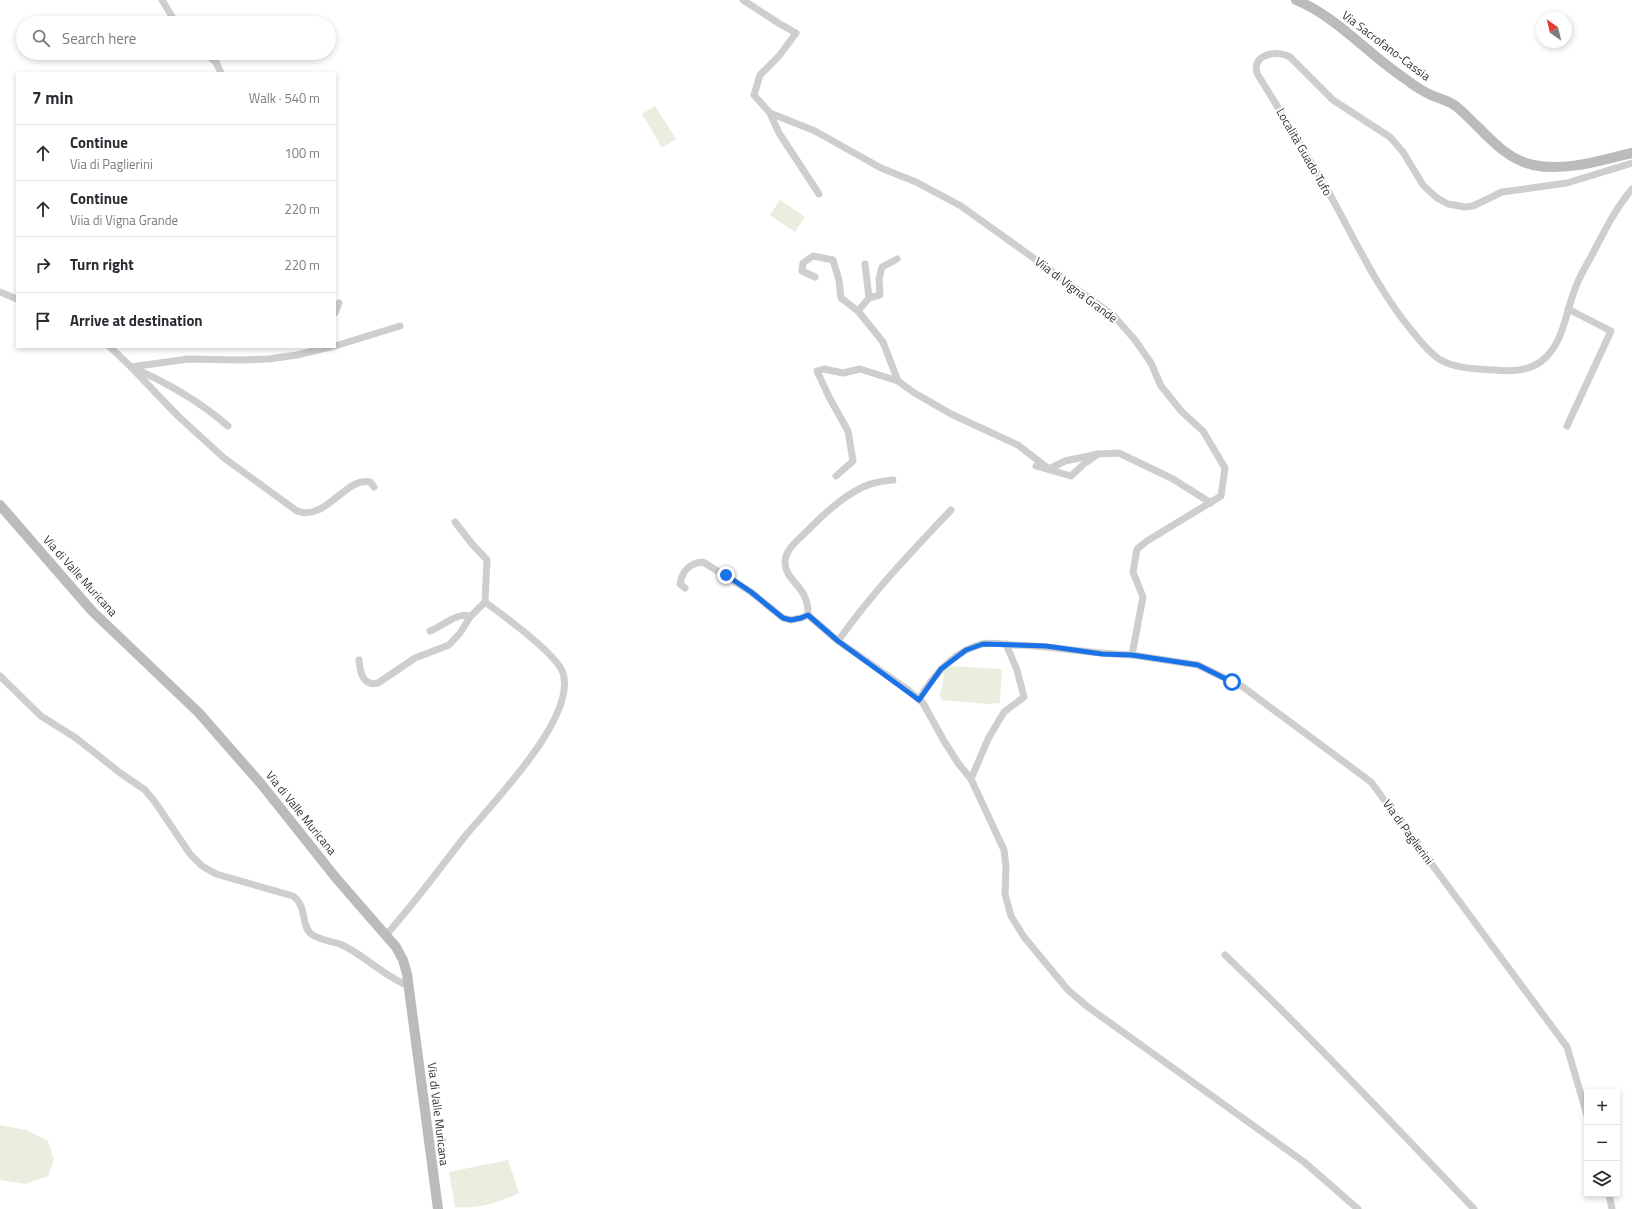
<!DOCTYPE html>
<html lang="en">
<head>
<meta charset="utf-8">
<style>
	body { margin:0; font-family:"Titillium Web",sans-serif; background:#f7f7f7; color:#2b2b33 }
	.controls { position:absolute; right:12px; bottom:12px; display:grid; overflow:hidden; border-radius:0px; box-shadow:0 2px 6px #0003 }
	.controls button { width:36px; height:36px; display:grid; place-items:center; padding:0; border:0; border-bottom:1px solid #e1e1e2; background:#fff; color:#2b2b33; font:20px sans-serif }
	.compass { position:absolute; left:1536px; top:12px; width:36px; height:36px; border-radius:50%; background:#fff; box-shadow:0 2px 6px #0003; rotate:326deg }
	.stop { position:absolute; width:12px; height:12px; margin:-9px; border:3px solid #1a73e8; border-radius:50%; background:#fff }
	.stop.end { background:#1a73e8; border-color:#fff; box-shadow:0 1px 4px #0008 }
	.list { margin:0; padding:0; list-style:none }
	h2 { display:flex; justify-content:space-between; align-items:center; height:52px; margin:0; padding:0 16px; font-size:17px }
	h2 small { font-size:13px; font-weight:400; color:#7c7c81 }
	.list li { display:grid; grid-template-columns:26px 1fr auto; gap:12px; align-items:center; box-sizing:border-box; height:56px; padding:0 16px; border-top:1px solid #e1e1e2 }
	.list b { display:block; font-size:15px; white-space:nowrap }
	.list p { margin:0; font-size:13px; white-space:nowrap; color:#7c7c81 }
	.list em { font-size:13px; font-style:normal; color:#7c7c81 }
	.icon { flex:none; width:22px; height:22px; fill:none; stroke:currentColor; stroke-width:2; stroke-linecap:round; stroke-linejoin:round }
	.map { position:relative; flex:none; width:1632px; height:1209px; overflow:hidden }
	.search { position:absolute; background:#fff; box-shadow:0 2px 6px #0003; left:16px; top:16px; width:320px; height:44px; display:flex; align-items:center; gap:10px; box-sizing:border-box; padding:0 14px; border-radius:22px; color:#7c7c81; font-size:15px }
	.panel { position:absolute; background:#fff; box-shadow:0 2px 6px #0003; left:16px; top:72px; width:320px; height:276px; border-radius:0px }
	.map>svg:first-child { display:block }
	.green { fill:#e9eedf }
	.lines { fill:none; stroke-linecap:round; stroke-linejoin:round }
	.street { stroke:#cecece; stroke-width:7 }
	.secondary { stroke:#bbb; stroke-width:10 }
	.route { stroke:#1a73e8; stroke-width:5 }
	.labels { text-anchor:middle; stroke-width:4; stroke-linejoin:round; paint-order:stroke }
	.street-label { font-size:12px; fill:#313131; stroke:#fff }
</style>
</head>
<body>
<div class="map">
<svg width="1632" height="1209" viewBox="0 0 1632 1209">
	<rect width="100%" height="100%" fill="#fff"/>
	<g class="green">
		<polygon points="655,106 676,139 662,148 642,114"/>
		<polygon points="780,200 805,217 795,232 770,215"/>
		<polygon points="949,666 1002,669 1000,703 988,704 942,700 940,696 945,670"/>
		<polygon points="0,1125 26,1130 48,1141 54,1160 48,1176 26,1184 0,1180"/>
		<path d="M 508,1160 L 519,1193 C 498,1203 479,1209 455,1207 L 449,1172 Z"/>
	</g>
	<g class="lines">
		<g class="street">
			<polyline points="162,0 176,23"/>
			<path d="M 743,0 L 780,24 L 796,33 L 779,56 L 760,75 L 754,95 L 770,113 L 815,131 L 881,168 L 916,182 L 961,206 L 1113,315 L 1135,340 L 1151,363 L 1161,386 L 1182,412 L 1203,431 L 1225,468 L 1221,496 L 1147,541 L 1137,549 L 1133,572 L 1143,597 L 1132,655 C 1092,654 1053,646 1013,645 C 1003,644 991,642 982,644 C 954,651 933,676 919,699"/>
			<polyline points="205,53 216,62 221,73"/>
			<polyline points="770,113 779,133 819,194"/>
			<path d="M 1632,163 L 1567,183 L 1502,192 L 1473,206 L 1465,207 L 1448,204 L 1437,198 L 1423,185 L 1403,152 L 1390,137 L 1333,100 L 1290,57 C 1277,49 1249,55 1258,75 C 1284,117 1310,159 1334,202 C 1358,246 1380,293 1412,331 C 1420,341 1429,352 1439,359 C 1455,369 1477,369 1495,370 C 1513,372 1533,371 1546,357 C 1564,340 1566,311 1575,289 C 1579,277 1586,266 1592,255 C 1604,232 1615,209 1632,189"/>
			<polyline points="815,277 802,271 803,263 813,256 833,260 839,280 841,298 858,311 883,342 898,381 913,392 951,414 1018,445 1049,469 1065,461 1098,454"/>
			<polyline points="0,292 17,299"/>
			<polyline points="869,298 880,295 879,279 882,267 897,259"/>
			<polyline points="858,311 869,298 865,264"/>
			<polyline points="335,313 339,303"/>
			<polyline points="335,346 400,326"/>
			<polyline points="110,347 131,367 188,359 240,360 269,359 297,355 330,347"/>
			<path d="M 131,367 L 178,416 L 224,458 L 297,511 C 326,522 346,476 370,482 L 374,487"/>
			<path d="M 133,368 C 168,383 199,401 228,426"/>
			<polyline points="1567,426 1611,331 1568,309"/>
			<polyline points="1036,466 1071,476 1085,463 1098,454 1119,453 1173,479 1211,503"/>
			<polyline points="836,476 853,461 848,431 829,397 817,371 824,369 843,373 860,369 898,381"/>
			<path d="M 685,588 L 680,584 C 682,571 690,563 703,562 L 751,592 L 783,618 L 791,620 L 801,618 L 808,615 C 809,586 787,583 785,564 C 785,561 786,555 788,552 C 791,545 799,539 804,534 C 822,516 840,498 863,487 C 873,482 882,481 893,480"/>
			<polyline points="808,615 838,641 907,689 923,703 944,741 958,763 971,779 1004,850 1006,866 1005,894 1011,916 1024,937 1068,990 1088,1007 1304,1162 1358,1209"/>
			<path d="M 430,631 C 441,627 461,610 470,617 L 485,602"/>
			<path d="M 838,641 C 872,593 911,552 951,510"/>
			<polyline points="1132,655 1198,665 1243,687 1371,782 1567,1047 1587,1115"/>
			<path d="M 359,660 C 360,672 363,687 378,683 L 415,658 L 449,645 L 460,633 L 470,617"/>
			<path d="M 0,676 L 41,716 L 76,738 L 119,772 L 145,790 L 155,802 L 190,854 L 202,866 L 216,874 L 293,896 C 308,907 300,924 311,934 C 319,940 331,941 340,944 C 365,955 383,976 409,986"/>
			<polyline points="971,779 988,739 1004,712 1024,697 1017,670 1006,644"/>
			<path d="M 386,935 C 414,904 437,872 462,840 C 490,805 577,719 563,673 C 557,654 503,615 485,602 L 487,560 L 472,544 L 455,522"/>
			<path d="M 1225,955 C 1311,1037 1392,1123 1474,1209"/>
			<polyline points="1609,1194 1612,1209"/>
		</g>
		<g class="secondary">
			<path d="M 1296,0 C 1337,17 1367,53 1404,78 C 1412,84 1420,90 1429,94 C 1439,99 1449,100 1457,107 C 1481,127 1501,158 1533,165 C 1566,172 1601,160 1632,153"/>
			<polyline points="0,505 92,611 199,713 262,785 336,878 396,947 403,960 407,974 438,1209"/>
		</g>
	</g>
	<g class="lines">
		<polyline class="route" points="726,575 751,592 783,618 791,620 801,618 808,615 838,641 919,700 941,669 966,650 983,644 1046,646 1102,654 1132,655 1198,665 1232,682"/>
	</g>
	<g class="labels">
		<g class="street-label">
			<text transform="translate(1386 46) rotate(37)" y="4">Via Sacrofano-Cassia</text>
			<text transform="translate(1304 152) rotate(60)" y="4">Località Guado Tufo</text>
			<text transform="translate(1076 290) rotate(37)" y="4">Viia di Vigna Grande</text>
			<text transform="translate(80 576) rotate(48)" y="4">Via di Valle Muricana</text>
			<text transform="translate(301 813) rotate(51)" y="4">Via di Valle Muricana</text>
			<text transform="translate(1408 832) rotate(54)" y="4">Via di Paglierini</text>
			<text transform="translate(438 1114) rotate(83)" y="4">Via di Valle Muricana</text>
		</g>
	</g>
</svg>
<div class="controls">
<button>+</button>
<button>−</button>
<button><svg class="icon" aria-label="layers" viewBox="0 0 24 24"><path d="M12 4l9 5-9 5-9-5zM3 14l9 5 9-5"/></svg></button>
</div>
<svg class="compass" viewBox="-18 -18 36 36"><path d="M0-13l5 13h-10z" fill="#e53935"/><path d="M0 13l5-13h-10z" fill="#7c7c81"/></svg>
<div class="stop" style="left:1232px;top:682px"></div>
<div class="stop end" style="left:726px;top:575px"></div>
<div class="search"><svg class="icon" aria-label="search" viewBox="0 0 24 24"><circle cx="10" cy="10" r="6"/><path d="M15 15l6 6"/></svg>Search here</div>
<section class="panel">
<h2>7 min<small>Walk · 540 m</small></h2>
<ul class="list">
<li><svg class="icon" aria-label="ahead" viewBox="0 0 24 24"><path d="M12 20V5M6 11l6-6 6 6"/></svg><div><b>Continue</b><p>Via di Paglierini</p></div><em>100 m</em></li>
<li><svg class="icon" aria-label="ahead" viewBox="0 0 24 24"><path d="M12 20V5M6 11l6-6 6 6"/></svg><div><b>Continue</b><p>Viia di Vigna Grande</p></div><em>220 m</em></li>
<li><svg class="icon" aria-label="right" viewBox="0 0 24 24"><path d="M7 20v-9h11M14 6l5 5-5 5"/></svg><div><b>Turn right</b></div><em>220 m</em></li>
<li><svg class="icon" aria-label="arrive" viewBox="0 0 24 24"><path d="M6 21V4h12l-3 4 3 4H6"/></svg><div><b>Arrive at destination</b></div></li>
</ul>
</section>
</div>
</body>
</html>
